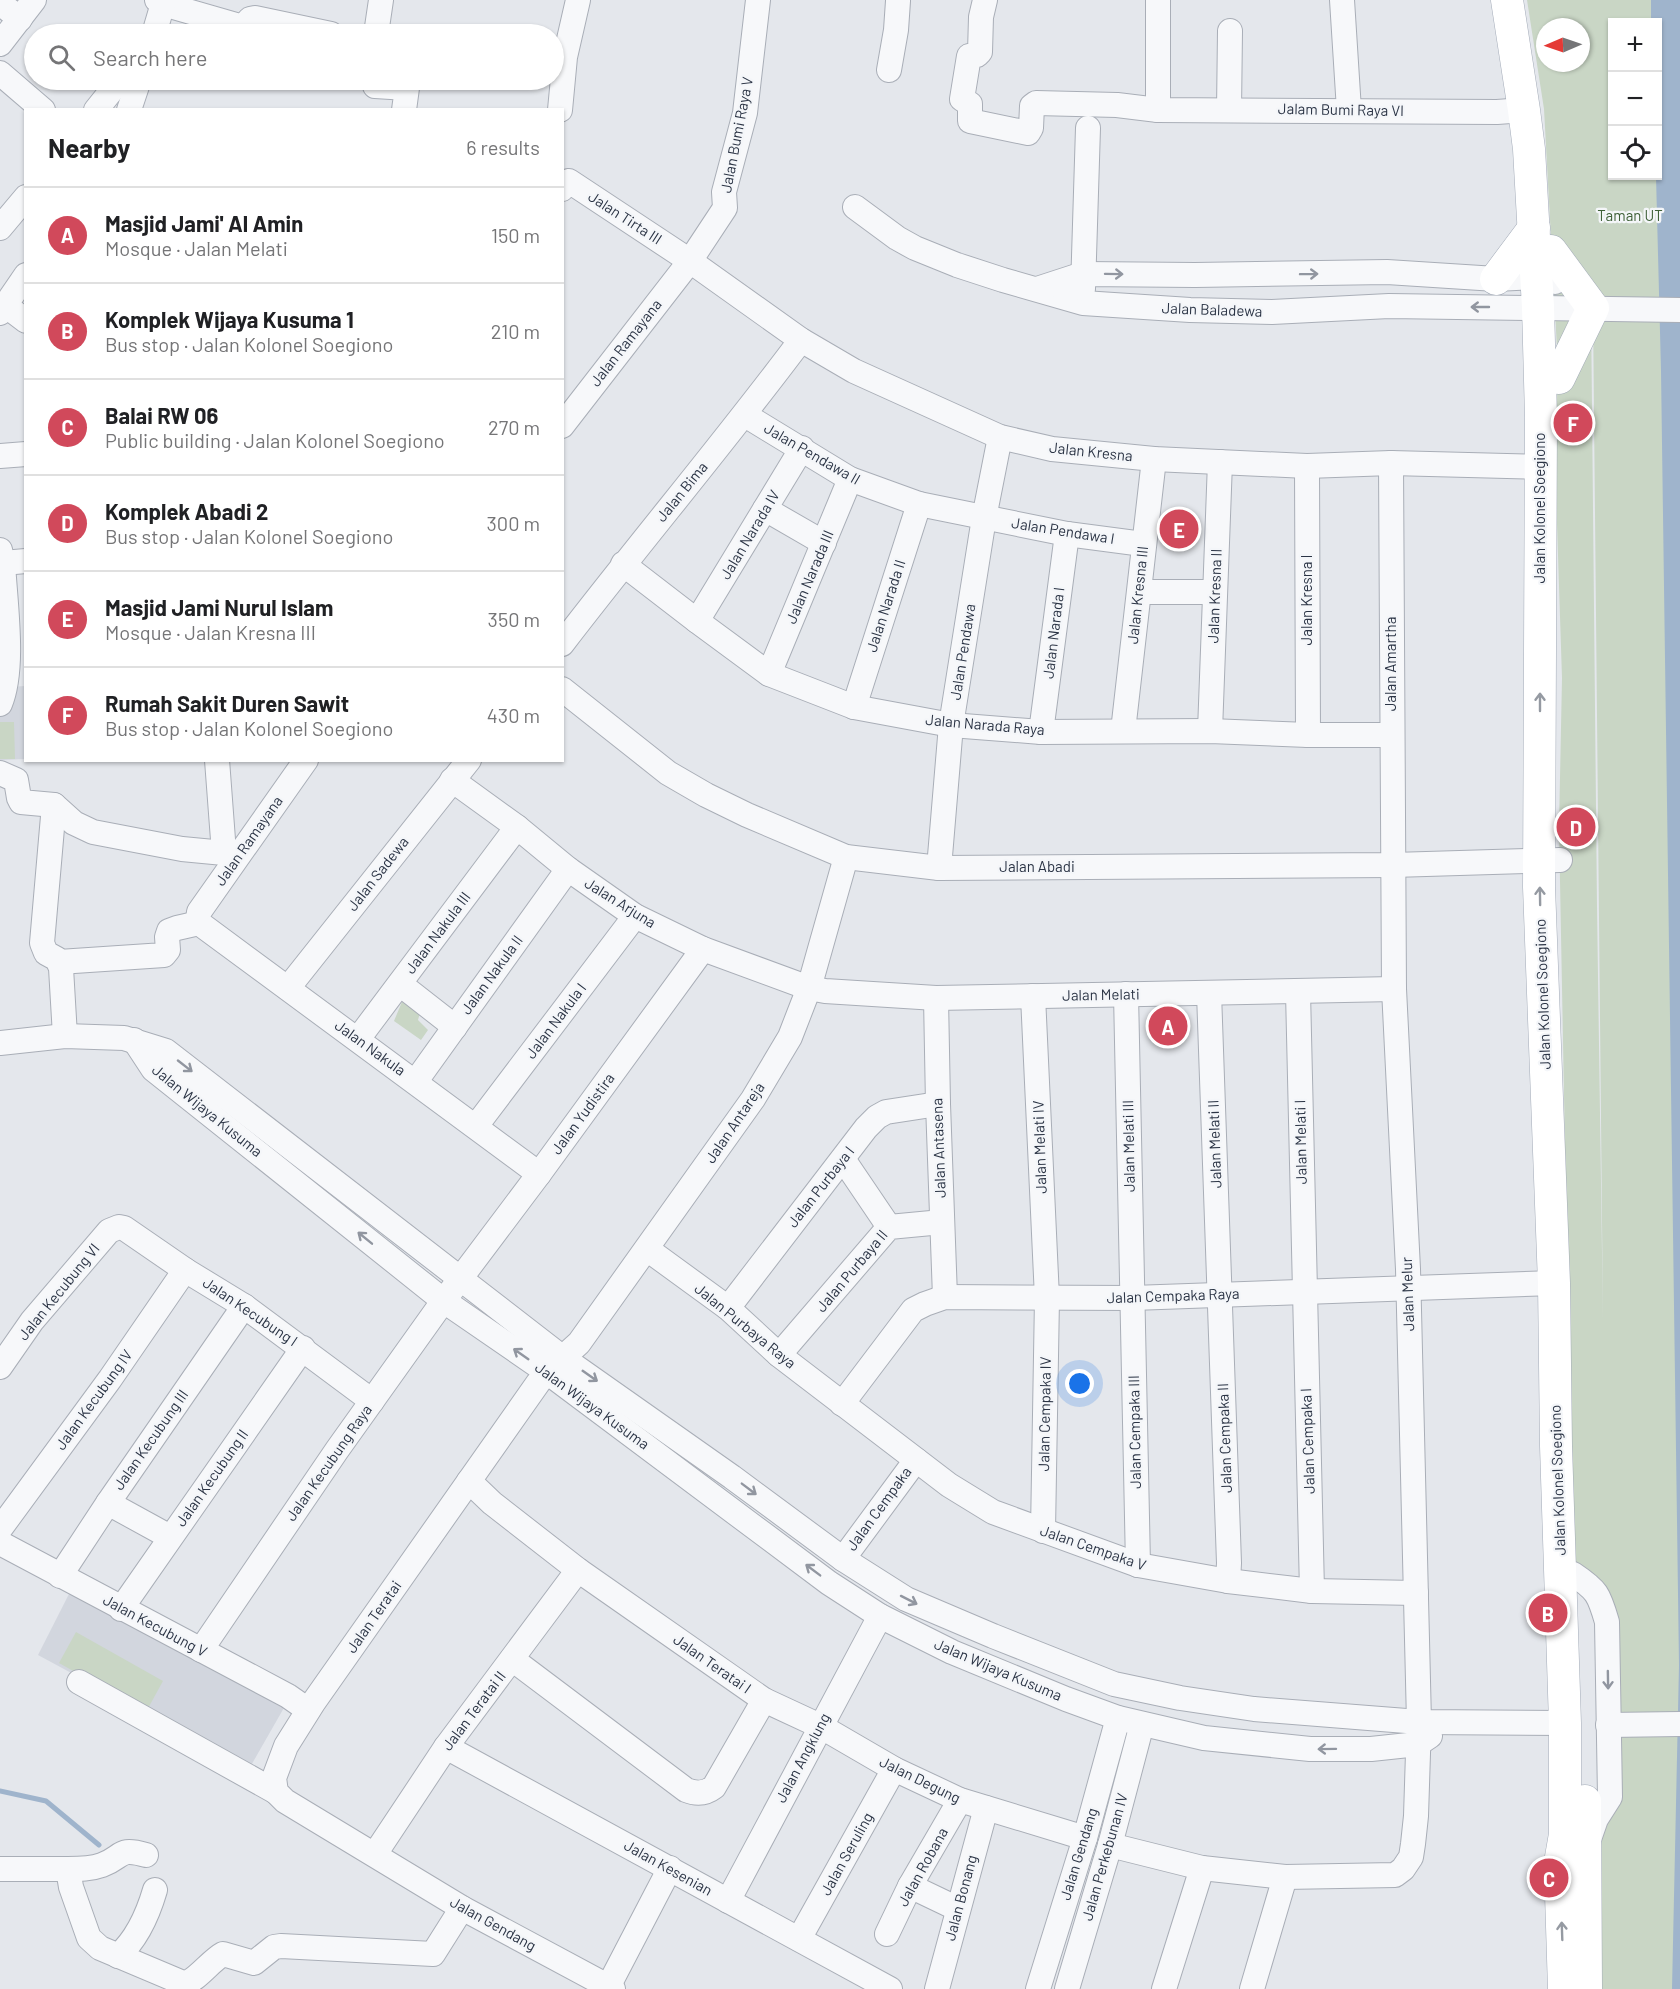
<!DOCTYPE html>
<html lang="en">
<head>
<meta charset="utf-8">
<style>
	body { margin:0; font-family:Barlow,sans-serif; background:#f2f2f2; color:#202124 }
	.controls { position:absolute; right:18px; top:18px; display:grid; overflow:hidden; border-radius:0px; box-shadow:0 2px 4px #0004 }
	.controls button { width:54px; height:54px; display:grid; place-items:center; padding:0; border:0; border-bottom:2px solid #e0e0e0; background:#fff; color:#202124; font:30px sans-serif }
	.compass { position:absolute; left:1536px; top:18px; width:54px; height:54px; border-radius:50%; background:#fff; box-shadow:0 2px 4px #0004; rotate:268deg }
	.you { position:absolute; left:1080px; top:1384px; width:21px; height:21px; margin:-15px; border:4px solid #fff; border-radius:50%; background:#1a73e8; box-shadow:0 0 0 9px #1a73e833 }
	.badge { display:grid; place-items:center; width:39px; height:39px; border-radius:50%; background:#d1495b; color:#fff; font-size:20px; font-weight:700 }
	.pin { position:absolute; translate:-50% -50%; border:3px solid #fff; box-shadow:0 2px 6px #0006 }
	.list { margin:0; padding:0; list-style:none }
	h2 { display:flex; justify-content:space-between; align-items:center; height:78px; margin:0; padding:0 24px; font-size:26px }
	h2 small { font-size:20px; font-weight:400; color:#757577 }
	.list li { display:grid; grid-template-columns:39px 1fr auto; gap:18px; align-items:center; box-sizing:border-box; height:96px; padding:0 24px; border-top:2px solid #e0e0e0 }
	.list b { display:block; font-size:22px; white-space:nowrap }
	.list p { margin:0; font-size:20px; white-space:nowrap; color:#757577 }
	.list em { font-size:20px; font-style:normal; color:#757577 }
	.icon { flex:none; width:33px; height:33px; fill:none; stroke:currentColor; stroke-width:2; stroke-linecap:round; stroke-linejoin:round }
	.map { position:relative; flex:none; width:1680px; height:1989px; overflow:hidden }
	.search { position:absolute; background:#fff; box-shadow:0 2px 4px #0004; left:24px; top:24px; width:540px; height:66px; display:flex; align-items:center; gap:15px; box-sizing:border-box; padding:0 21px; border-radius:33px; color:#757577; font-size:22px }
	.panel { position:absolute; background:#fff; box-shadow:0 2px 4px #0004; left:24px; top:108px; width:540px; height:654px; border-radius:0px }
	.map>svg:first-child { display:block }
	.built { fill:#d2d6de }
	.green { fill:#c9d6c5; fill-rule:evenodd }
	.water { fill:#9fb4cc }
	.lines { fill:none; stroke-linecap:round; stroke-linejoin:round }
	.stream { stroke:#9fb4cc; stroke-width:5 }
	.minor-casing { stroke:#a9aeb7; stroke-width:26 }
	.major-casing { stroke:#a3abb8; stroke-width:33 }
	.minor { stroke:#f7f8fa; stroke-width:24 }
	.major { stroke:#fff; stroke-width:32 }
	.oneway { stroke:#9196a0 }
	.oneway2 { stroke:#959aa2 }
	.labels { text-anchor:middle; stroke-width:4.5; stroke-linejoin:round; paint-order:stroke }
	.street-label { font-size:15px; fill:#2b3445; stroke:#f4f6f9 }
	.park-label { font-size:15px; fill:#3f6138; stroke:#f4f6f9 }
</style>
</head>
<body>
<div class="map">
<svg width="1680" height="1989" viewBox="0 0 1680 1989">
	<rect width="100%" height="100%" fill="#e4e7ec"/>
	<g class="built">
		<polygon points="25,686 25,759 0,760 0,700 9,687"/>
		<polygon points="70,1592 285,1706 249,1769 38,1655"/>
	</g>
	<g class="green">
		<path d="M 1527,0 L 1680,0 L 1680,1989 L 1586,1989 L 1607,1622 L 1573,1574 L 1559,828 L 1562,678 L 1555,463 L 1558,367 L 1544,109 ZM 1612,22 L 1658,22 L 1658,176 L 1612,176 ZM 1545,27 L 1581,27 L 1581,63 L 1545,63 ZM 1591,309 L 1593,311 L 1603,1322 L 1597,906 Z"/>
		<polygon points="0,722 14,722 15,759 0,759"/>
		<polygon points="404,997 421,1009 418,1020 428,1030 421,1040 394,1021"/>
		<polygon points="76,1632 163,1681 146,1712 59,1663"/>
	</g>
	<polygon class="water" points="1651,0 1680,0 1680,1989 1672,1989 1679,1665 1661,371 1656,176 1658,176 1658,22 1651,22"/>
	<g class="lines">
		<polyline class="stream" points="0,1791 46,1801 99,1845"/>
		<defs>
			<g id="minor">
				<polyline points="157,0 163,4 243,27 250,19 255,18 331,34"/>
				<polyline points="985,0 981,17 980,52 977,55 969,56 962,99 970,104 970,121 1028,133 1031,128 1032,106 1036,103 1117,105 1158,110 1497,112 1524,110"/>
				<polyline points="1158,0 1158,110"/>
				<polyline points="1342,0 1349,110"/>
				<polyline points="0,3 20,19"/>
				<polyline points="154,34 164,0"/>
				<polyline points="376,34 381,0"/>
				<polyline points="0,44 34,0"/>
				<polyline points="889,70 896,30 898,1"/>
				<polyline points="0,73 43,110"/>
				<polyline points="375,80 375,86 407,88 404,110"/>
				<polyline points="96,110 120,80"/>
				<polyline points="129,110 139,80"/>
				<polyline points="560,110 565,57 578,0"/>
				<polyline points="1229,110 1230,31"/>
				<polyline points="562,189 569,181 690,261 801,340 854,371 1000,437 1052,449 1154,459 1307,466 1391,463 1541,467"/>
				<polyline points="855,207 897,238 915,248 957,265 1003,280 1083,303 1190,310 1272,312 1389,306 1680,310"/>
				<polyline points="0,228 26,197"/>
				<polyline points="1037,289 1083,274 1195,275 1387,272 1496,279 1536,277 1555,282"/>
				<polyline points="1083,289 1088,128"/>
				<polyline points="5,305 26,321"/>
				<polyline points="0,313 26,275"/>
				<polyline points="745,415 850,479 919,504 1067,534 1143,544"/>
				<polyline points="562,426 690,261 725,208 724,192 745,113 758,0"/>
				<polyline points="0,456 26,454"/>
				<polyline points="1307,466 1308,735"/>
				<polyline points="765,509 824,543"/>
				<path d="M 0,550 L 3,563 C 5,603 15,668 0,704"/>
				<polyline points="3,563 26,561"/>
				<polyline points="623,564 697,621 769,674 854,707 951,725 1041,732 1210,731 1308,735 1391,735"/>
				<polyline points="1140,592 1215,592"/>
				<polyline points="697,621 802,448"/>
				<path d="M 562,644 C 641,541 724,443 801,340"/>
				<polyline points="769,674 850,479"/>
				<polyline points="562,689 668,773 706,795 747,815 846,857 939,868 1393,865 1560,860"/>
				<polyline points="854,707 919,504"/>
				<polyline points="1123,731 1154,459"/>
				<polyline points="1210,731 1220,462"/>
				<polyline points="1041,732 1067,534"/>
				<polyline points="217,760 224,853"/>
				<polyline points="0,773 16,780 19,798 21,802 54,805 74,823 93,832 182,849 224,853 235,859"/>
				<polyline points="452,780 517,827 568,869 635,916 703,949 809,988 825,991 936,998 1394,989"/>
				<polyline points="54,805 42,943 46,953 57,959 61,968 65,1036"/>
				<polyline points="939,868 951,725 984,518 1000,437"/>
				<polyline points="199,923 539,1174"/>
				<polyline points="199,923 198,919 199,912 306,760"/>
				<polyline points="59,962 164,955 168,950 167,937 169,931 177,928 199,923"/>
				<polyline points="400,984 455,1027"/>
				<polyline points="288,988 469,760"/>
				<polyline points="1298,992 1312,1591"/>
				<polyline points="1209,993 1229,1563 1228,1581"/>
				<polyline points="1126,994 1138,1565"/>
				<polyline points="1033,996 1047,1298 1043,1531"/>
				<polyline points="936,998 938,1104 945,1297"/>
				<polyline points="358,1039 517,827"/>
				<polyline points="134,1040 153,1069 444,1301 547,1372 829,1583 880,1616 952,1652 1066,1699 1118,1718 1204,1738 1310,1749 1371,1749 1418,1744 1430,1736"/>
				<polyline points="0,1043 65,1036 124,1038 166,1051 563,1358 732,1477 843,1559 906,1599 993,1636 1114,1684 1180,1698 1254,1709 1419,1722 1565,1723"/>
				<polyline points="416,1081 568,869"/>
				<polyline points="476,1126 635,916"/>
				<polyline points="843,1159 889,1227"/>
				<polyline points="647,1249 728,1308 779,1355 949,1485 993,1512 1138,1565 1228,1581 1312,1591 1416,1593"/>
				<polyline points="728,1308 866,1128 877,1117 886,1112 938,1104"/>
				<polyline points="779,1355 889,1227 942,1222"/>
				<polyline points="0,1367 32,1321 109,1231 119,1227 124,1228 185,1270 244,1306 372,1401"/>
				<polyline points="842,1404 913,1310 925,1304 945,1297 1133,1298 1554,1283"/>
				<polyline points="469,1481 492,1503 578,1570 764,1700 820,1726 894,1769 960,1800 1085,1838"/>
				<polyline points="108,1503 170,1537"/>
				<polyline points="0,1529 110,1379 185,1270"/>
				<polyline points="0,1543 288,1696 308,1710"/>
				<polyline points="843,1559 916,1460"/>
				<path d="M 1573,1574 C 1597,1590 1599,1594 1607,1622 L 1610,1797 L 1596,1819 L 1588,1842"/>
				<polyline points="60,1576 108,1503 244,1306"/>
				<polyline points="121,1609 303,1348"/>
				<polyline points="201,1650 337,1450 439,1307 539,1174 703,949"/>
				<path d="M 512,1659 L 686,1790 C 696,1794 705,1794 714,1787 L 764,1700"/>
				<polyline points="79,1682 276,1792"/>
				<polyline points="1608,1725 1680,1724"/>
				<polyline points="446,1747 890,1989"/>
				<polyline points="1110,1845 1202,1868 1285,1877 1395,1875 1403,1869 1411,1857 1413,1844 1416,1816 1419,1722 1408,1269 1394,989 1391,463"/>
				<polyline points="375,1854 446,1747 578,1570"/>
				<path d="M 0,1869 L 68,1869 L 71,1887 L 89,1938 L 100,1948 L 183,1983 C 195,1983 210,1961 223,1954 L 254,1963 L 274,1947 L 281,1946 L 433,1954 L 462,1908"/>
				<path d="M 68,1869 C 79,1869 91,1869 102,1865 C 124,1857 117,1847 146,1855"/>
				<polyline points="910,1886 958,1909"/>
				<polyline points="728,1901 880,1616"/>
				<polyline points="887,1934 910,1886 960,1800"/>
				<polyline points="799,1939 894,1769"/>
				<path d="M 118,1956 C 137,1939 148,1914 155,1890"/>
				<polyline points="607,1989 670,1868"/>
				<polyline points="613,1989 462,1908 285,1801 276,1792 274,1778 286,1746 313,1703 538,1383 547,1372 579,1343 753,1099 790,1037 809,988 846,857"/>
				<polyline points="937,1989 986,1808"/>
				<polyline points="1038,1989 1085,1838 1118,1718"/>
				<polyline points="1067,1989 1110,1845 1142,1724"/>
				<polyline points="1164,1989 1202,1868"/>
				<polyline points="1252,1989 1285,1877"/>
			</g>
			<g id="major">
				<polyline points="1507,0 1524,110 1529,149 1538,307 1541,417 1539,887 1554,1283 1556,1446 1565,1723 1565,1834 1560,1863 1564,1989"/>
				<polyline points="1551,251 1593,308 1559,378"/>
				<polyline points="1496,279 1534,228"/>
				<polyline points="1585,1801 1586,1989"/>
			</g>
		</defs>
		<use href="#minor" class="minor-casing"/>
		<use href="#major" class="major-casing"/>
		<use href="#minor" class="minor"/>
		<use href="#major" class="major"/>
	</g>
	<defs><path id="oneway-shaft" d="M-6 0H5M1.5-3L5.5 0L1.5 3" fill="none" stroke-width="1.6" stroke-linecap="round" stroke-linejoin="round" transform="scale(1.5)"/></defs>
	<g class="oneway">
		<use href="#oneway-shaft" transform="translate(1114 274) rotate(1)"/>
		<use href="#oneway-shaft" transform="translate(1309 274) rotate(-1)"/>
		<use href="#oneway-shaft" transform="translate(1480 307) rotate(-180)"/>
		<use href="#oneway-shaft" transform="translate(185 1066) rotate(38)"/>
		<use href="#oneway-shaft" transform="translate(365 1238) rotate(-141)"/>
		<use href="#oneway-shaft" transform="translate(521 1354) rotate(-145)"/>
		<use href="#oneway-shaft" transform="translate(590 1376) rotate(35)"/>
		<use href="#oneway-shaft" transform="translate(749 1489) rotate(37)"/>
		<use href="#oneway-shaft" transform="translate(813 1570) rotate(-143)"/>
		<use href="#oneway-shaft" transform="translate(909 1600) rotate(27)"/>
		<use href="#oneway-shaft" transform="translate(1608 1680) rotate(89)"/>
		<use href="#oneway-shaft" transform="translate(1327 1749) rotate(179)"/>
	</g>
	<g class="oneway2">
		<use href="#oneway-shaft" transform="translate(1540 702) rotate(-90)"/>
		<use href="#oneway-shaft" transform="translate(1540 896) rotate(-91)"/>
		<use href="#oneway-shaft" transform="translate(1562 1931) rotate(-92)"/>
	</g>
	<g class="labels">
		<g class="street-label">
			<text transform="translate(1341 110) rotate(1)" y="5">Jalam Bumi Raya VI</text>
			<text transform="translate(737 135) rotate(-79)" y="5">Jalan Bumi Raya V</text>
			<text transform="translate(625 218) rotate(33)" y="5">Jalan Tirta III</text>
			<text transform="translate(1212 310) rotate(2)" y="5">Jalan Baladewa</text>
			<text transform="translate(626 343) rotate(-52)" y="5">Jalan Ramayana</text>
			<text transform="translate(1091 452) rotate(6)" y="5">Jalan Kresna</text>
			<text transform="translate(812 454) rotate(30)" y="5">Jalan Pendawa II</text>
			<text transform="translate(682 492) rotate(-51)" y="5">Jalan Bima</text>
			<text transform="translate(1540 508) rotate(-90)" y="5">Jalan Kolonel Soegiono</text>
			<text transform="translate(1063 531) rotate(9)" y="5">Jalan Pendawa I</text>
			<text transform="translate(750 535) rotate(-59)" y="5">Jalan Narada IV</text>
			<text transform="translate(810 577) rotate(-67)" y="5">Jalan Narada III</text>
			<text transform="translate(1138 595) rotate(-84)" y="5">Jalan Kresna III</text>
			<text transform="translate(1215 596) rotate(-88)" y="5">Jalan Kresna II</text>
			<text transform="translate(1307 600) rotate(-90)" y="5">Jalan Kresna I</text>
			<text transform="translate(886 606) rotate(-72)" y="5">Jalan Narada II</text>
			<text transform="translate(1054 633) rotate(-83)" y="5">Jalan Narada I</text>
			<text transform="translate(963 652) rotate(-81)" y="5">Jalan Pendawa</text>
			<text transform="translate(1391 664) rotate(-90)" y="5">Jalan Amartha</text>
			<text transform="translate(985 725) rotate(5)" y="5">Jalan Narada Raya</text>
			<text transform="translate(249 841) rotate(-55)" y="5">Jalan Ramayana</text>
			<text x="1037" y="872">Jalan Abadi</text>
			<text transform="translate(378 874) rotate(-52)" y="5">Jalan Sadewa</text>
			<text transform="translate(620 903) rotate(32)" y="5">Jalan Arjuna</text>
			<text transform="translate(438 933) rotate(-53)" y="5">Jalan Nakula III</text>
			<text transform="translate(492 975) rotate(-54)" y="5">Jalan Nakula II</text>
			<text transform="translate(1543 994) rotate(-92)" y="5">Jalan Kolonel Soegiono</text>
			<text transform="translate(1101 995) rotate(-1)" y="5">Jalan Melati</text>
			<text transform="translate(556 1021) rotate(-53)" y="5">Jalan Nakula I</text>
			<text transform="translate(370 1048) rotate(36)" y="5">Jalan Nakula</text>
			<text transform="translate(207 1111) rotate(39)" y="5">Jalan Wijaya Kusuma</text>
			<text transform="translate(583 1114) rotate(-54)" y="5">Jalan Yudistira</text>
			<text transform="translate(735 1123) rotate(-56)" y="5">Jalan Antareja</text>
			<text transform="translate(1301 1142) rotate(-91)" y="5">Jalan Melati I</text>
			<text transform="translate(1215 1144) rotate(-92)" y="5">Jalan Melati II</text>
			<text transform="translate(1129 1146) rotate(-91)" y="5">Jalan Melati III</text>
			<text transform="translate(1040 1147) rotate(-92)" y="5">Jalan Melati IV</text>
			<text transform="translate(939 1148) rotate(-92)" y="5">Jalan Antasena</text>
			<text transform="translate(821 1187) rotate(-52)" y="5">Jalan Purbaya I</text>
			<text transform="translate(852 1271) rotate(-50)" y="5">Jalan Purbaya II</text>
			<text transform="translate(59 1292) rotate(-51)" y="5">Jalan Kecubung VI</text>
			<text transform="translate(1408 1294) rotate(-92)" y="5">Jalan Melur</text>
			<text transform="translate(1173 1296) rotate(-2)" y="5">Jalan Cempaka Raya</text>
			<text transform="translate(250 1312) rotate(34)" y="5">Jalan Kecubung I</text>
			<text transform="translate(745 1326) rotate(39)" y="5">Jalan Purbaya Raya</text>
			<text transform="translate(94 1400) rotate(-54)" y="5">Jalan Kecubung IV</text>
			<text transform="translate(592 1406) rotate(36)" y="5">Jalan Wijaya Kusuma</text>
			<text transform="translate(1045 1414) rotate(-89)" y="5">Jalan Cempaka IV</text>
			<text transform="translate(1135 1432) rotate(-91)" y="5">Jalan Cempaka III</text>
			<text transform="translate(1225 1438) rotate(-92)" y="5">Jalan Cempaka II</text>
			<text transform="translate(151 1440) rotate(-55)" y="5">Jalan Kecubung III</text>
			<text transform="translate(1308 1441) rotate(-92)" y="5">Jalan Cempaka I</text>
			<text transform="translate(329 1463) rotate(-55)" y="5">Jalan Kecubung Raya</text>
			<text transform="translate(212 1478) rotate(-55)" y="5">Jalan Kecubung II</text>
			<text transform="translate(1558 1480) rotate(-92)" y="5">Jalan Kolonel Soegiono</text>
			<text transform="translate(879 1509) rotate(-54)" y="5">Jalan Cempaka</text>
			<text transform="translate(1093 1548) rotate(19)" y="5">Jalan Cempaka V</text>
			<text transform="translate(374 1617) rotate(-55)" y="5">Jalan Teratai</text>
			<text transform="translate(155 1626) rotate(28)" y="5">Jalan Kecubung V</text>
			<text transform="translate(712 1664) rotate(35)" y="5">Jalan Teratai I</text>
			<text transform="translate(998 1670) rotate(23)" y="5">Jalan Wijaya Kusuma</text>
			<text transform="translate(474 1711) rotate(-53)" y="5">Jalan Teratai II</text>
			<text transform="translate(803 1758) rotate(-62)" y="5">Jalan Angklung</text>
			<text transform="translate(920 1780) rotate(26)" y="5">Jalan Degung</text>
			<text transform="translate(847 1854) rotate(-61)" y="5">Jalan Seruling</text>
			<text transform="translate(1079 1854) rotate(-73)" y="5">Jalan Gendang</text>
			<text transform="translate(1105 1857) rotate(-74)" y="5">Jalan Perkebunan IV</text>
			<text transform="translate(923 1867) rotate(-61)" y="5">Jalan Robana</text>
			<text transform="translate(668 1868) rotate(29)" y="5">Jalan Kesenian</text>
			<text transform="translate(961 1898) rotate(-75)" y="5">Jalan Bonang</text>
			<text transform="translate(493 1924) rotate(29)" y="5">Jalan Gendang</text>
		</g>
		<g class="park-label">
			<text x="1630" y="221">Taman UT</text>
		</g>
	</g>
</svg>
<div class="controls">
<button>+</button>
<button>−</button>
<button><svg class="icon" aria-label="locate" viewBox="0 0 24 24"><circle cx="12" cy="12" r="6"/><path d="M12 2v4M12 18v4M2 12h4M18 12h4"/></svg></button>
</div>
<svg class="compass" viewBox="-18 -18 36 36"><path d="M0-13l5 13h-10z" fill="#e53935"/><path d="M0 13l5-13h-10z" fill="#757577"/></svg>
<div class="you"></div>
<div class="pin badge" style="left:1168px;top:1026px">A</div>
<div class="pin badge" style="left:1548px;top:1613px">B</div>
<div class="pin badge" style="left:1549px;top:1878px">C</div>
<div class="pin badge" style="left:1576px;top:827px">D</div>
<div class="pin badge" style="left:1179px;top:529px">E</div>
<div class="pin badge" style="left:1573px;top:423px">F</div>
<div class="search"><svg class="icon" aria-label="search" viewBox="0 0 24 24"><circle cx="10" cy="10" r="6"/><path d="M15 15l6 6"/></svg>Search here</div>
<section class="panel">
<h2>Nearby<small>6 results</small></h2>
<ul class="list">
<li><span class="badge">A</span><div><b>Masjid Jami' Al Amin</b><p>Mosque · Jalan Melati</p></div><em>150 m</em></li>
<li><span class="badge">B</span><div><b>Komplek Wijaya Kusuma 1</b><p>Bus stop · Jalan Kolonel Soegiono</p></div><em>210 m</em></li>
<li><span class="badge">C</span><div><b>Balai RW 06</b><p>Public building · Jalan Kolonel Soegiono</p></div><em>270 m</em></li>
<li><span class="badge">D</span><div><b>Komplek Abadi 2</b><p>Bus stop · Jalan Kolonel Soegiono</p></div><em>300 m</em></li>
<li><span class="badge">E</span><div><b>Masjid Jami Nurul Islam</b><p>Mosque · Jalan Kresna III</p></div><em>350 m</em></li>
<li><span class="badge">F</span><div><b>Rumah Sakit Duren Sawit</b><p>Bus stop · Jalan Kolonel Soegiono</p></div><em>430 m</em></li>
</ul>
</section>
</div>
</body>
</html>
